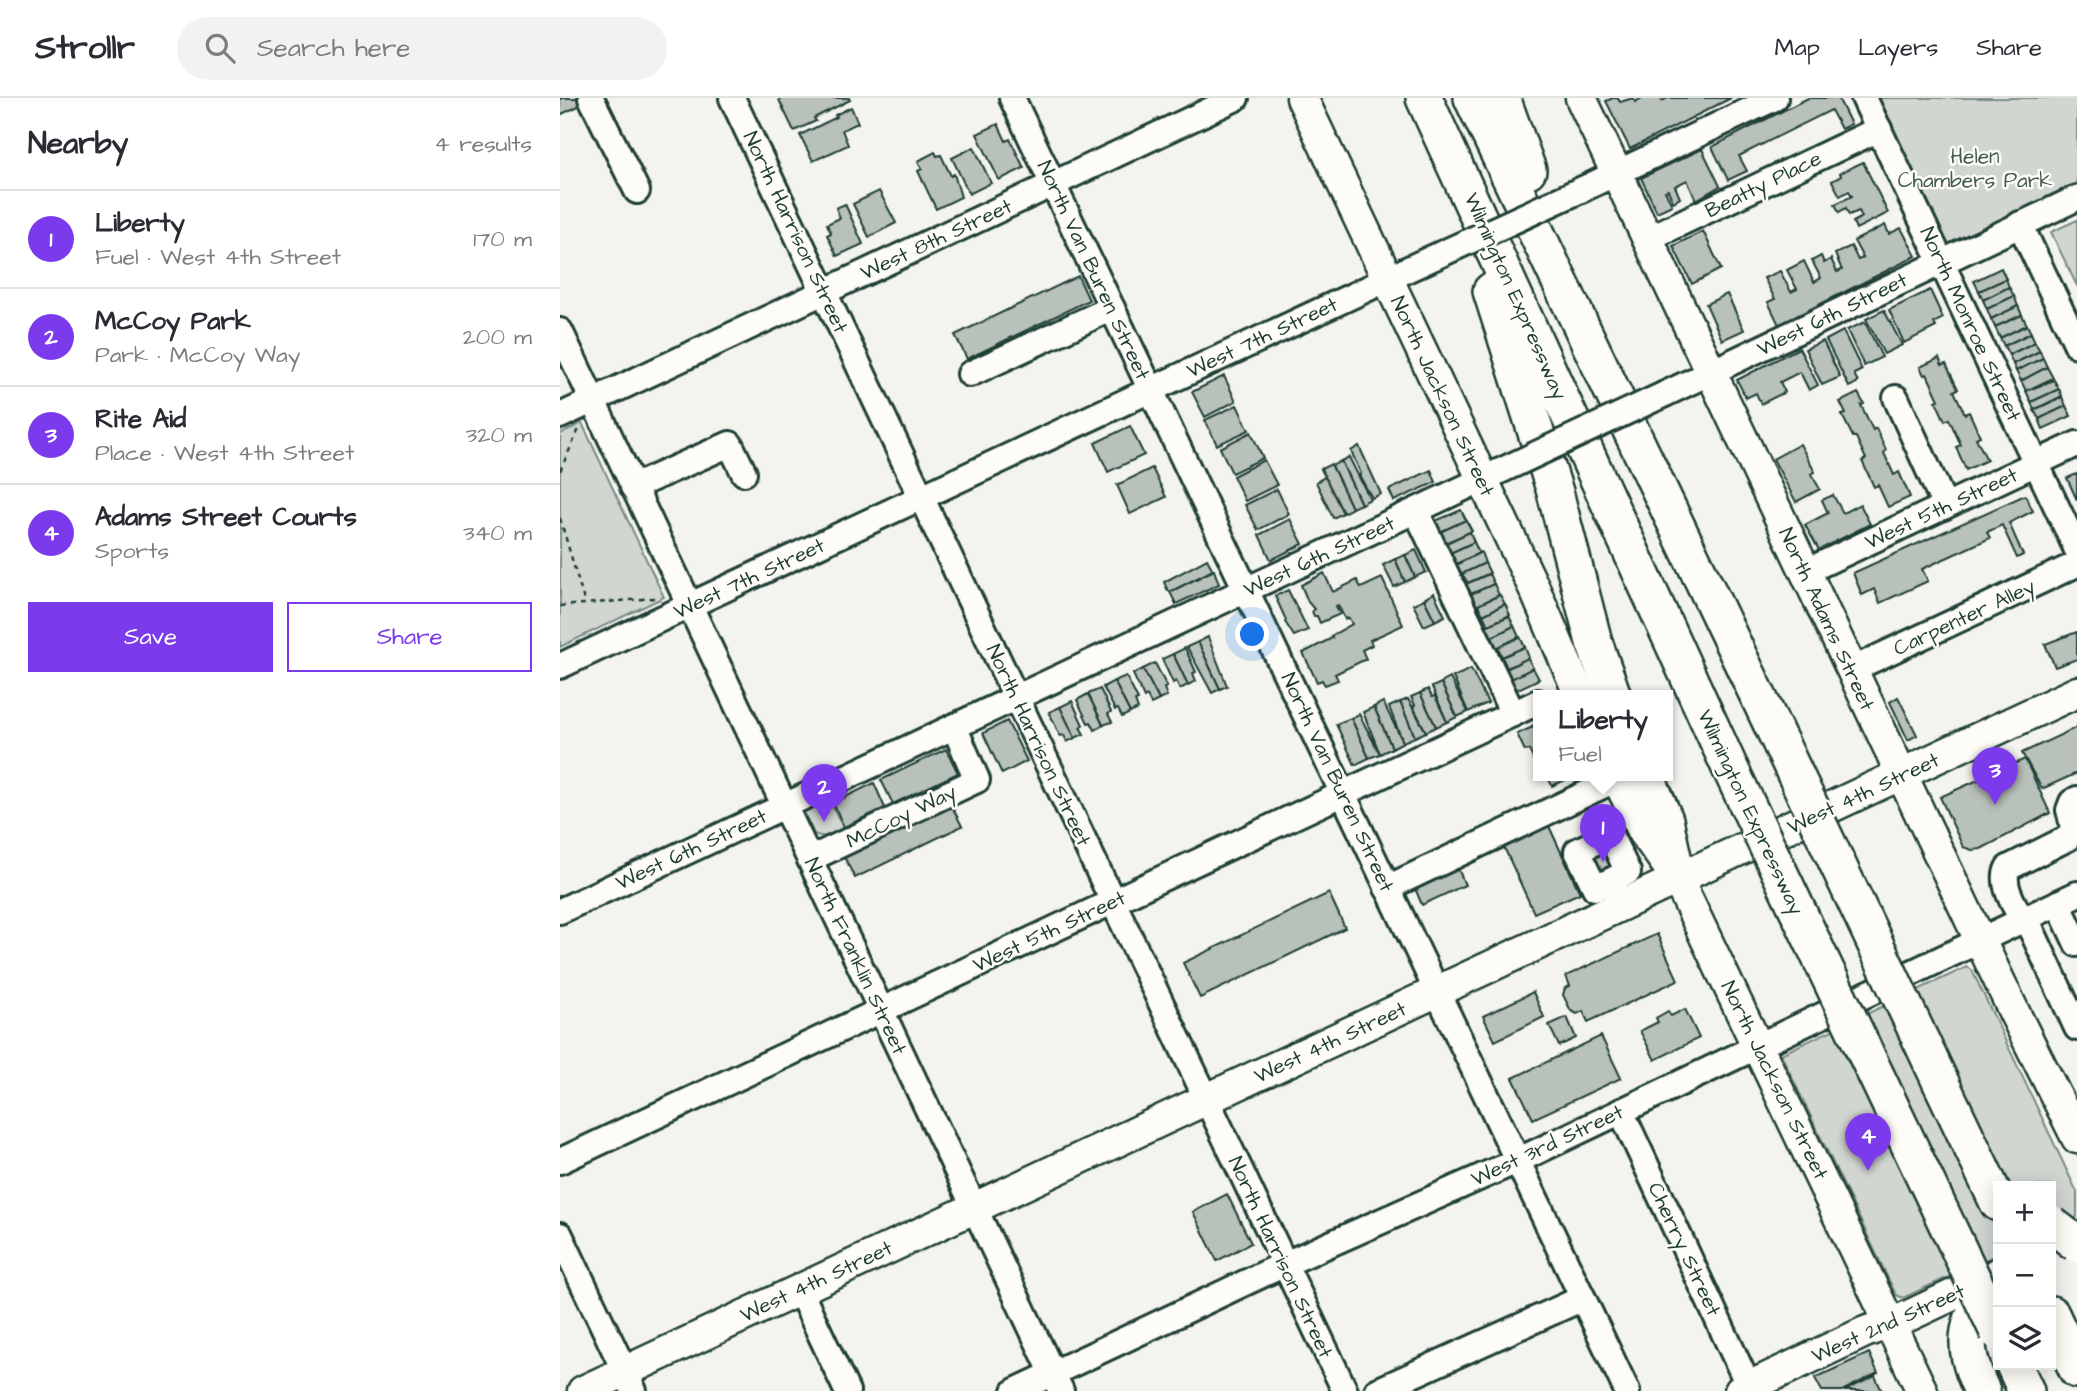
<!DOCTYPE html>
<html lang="en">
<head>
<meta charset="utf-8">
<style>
	body { margin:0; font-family:"Architects Daughter",sans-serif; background:#f2f2f3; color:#2b2b33 }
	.controls { position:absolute; right:21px; bottom:21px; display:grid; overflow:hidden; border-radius:0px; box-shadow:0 4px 18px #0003 }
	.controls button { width:63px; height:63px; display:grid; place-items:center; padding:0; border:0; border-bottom:2px solid #e1e1e2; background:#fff; color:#2b2b33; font:35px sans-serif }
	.you { position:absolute; left:693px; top:537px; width:24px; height:24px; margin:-18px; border:5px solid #fff; border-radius:50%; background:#1a73e8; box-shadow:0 0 0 10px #1a73e833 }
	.badge { display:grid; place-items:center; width:46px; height:46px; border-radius:50%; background:#7c3aed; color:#fff; font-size:23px; font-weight:700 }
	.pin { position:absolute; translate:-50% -58px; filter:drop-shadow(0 2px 4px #0008) }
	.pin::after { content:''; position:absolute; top:37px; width:24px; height:21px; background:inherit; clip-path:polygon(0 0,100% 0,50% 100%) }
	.popup { position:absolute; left:973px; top:592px; width:140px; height:91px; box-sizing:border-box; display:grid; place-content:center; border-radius:0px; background:#fff; filter:drop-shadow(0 2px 5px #0005); font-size:23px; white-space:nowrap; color:#7c7c81 }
	.popup b { font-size:26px; color:#2b2b33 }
	.popup::after { content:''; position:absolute; left:50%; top:100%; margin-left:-14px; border:14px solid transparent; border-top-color:#fff }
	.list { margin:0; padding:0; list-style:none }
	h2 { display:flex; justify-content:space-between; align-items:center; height:91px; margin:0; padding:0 28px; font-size:30px }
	h2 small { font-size:23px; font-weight:400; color:#7c7c81 }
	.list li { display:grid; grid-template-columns:46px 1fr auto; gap:21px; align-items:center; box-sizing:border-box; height:98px; padding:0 28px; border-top:2px solid #e1e1e2 }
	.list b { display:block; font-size:26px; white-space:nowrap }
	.list p { margin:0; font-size:23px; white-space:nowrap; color:#7c7c81 }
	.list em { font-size:23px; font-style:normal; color:#7c7c81 }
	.actions { display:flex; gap:14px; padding:21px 28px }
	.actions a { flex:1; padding:16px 0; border:2px solid #7c3aed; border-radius:0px; text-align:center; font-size:24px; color:#7c3aed }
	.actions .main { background:#7c3aed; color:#fff }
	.icon { flex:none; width:38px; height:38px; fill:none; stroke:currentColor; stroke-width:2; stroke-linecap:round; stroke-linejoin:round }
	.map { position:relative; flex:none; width:1517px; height:1293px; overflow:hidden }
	header { display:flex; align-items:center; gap:42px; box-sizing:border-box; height:98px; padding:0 35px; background:#fff; border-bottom:2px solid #e1e1e2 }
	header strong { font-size:33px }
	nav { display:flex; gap:38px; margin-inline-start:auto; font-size:24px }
	.search { width:490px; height:63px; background:#f2f2f3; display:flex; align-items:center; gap:18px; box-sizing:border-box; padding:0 24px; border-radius:38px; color:#7c7c81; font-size:26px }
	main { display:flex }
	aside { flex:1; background:#fff }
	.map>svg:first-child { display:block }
	.green { fill:#d1d6d1; stroke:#788a82; stroke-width:2 }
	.building { fill:#b9c1bb; stroke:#1f3d34; stroke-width:2 }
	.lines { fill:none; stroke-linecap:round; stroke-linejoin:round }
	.minor-tunnel { stroke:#c9cfca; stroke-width:24; stroke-dasharray:24 12; stroke-linecap:butt }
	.minor-casing { stroke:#1f3d34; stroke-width:30 }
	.major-casing { stroke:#1f3d34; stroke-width:35 }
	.highway-casing { stroke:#1f3d34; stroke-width:40 }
	.path { stroke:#1f3d34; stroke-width:2.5; stroke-dasharray:5 5; stroke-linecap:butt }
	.minor { stroke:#fdfcf7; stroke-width:24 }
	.major { stroke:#fdfcf7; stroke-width:30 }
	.highway { stroke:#fdfcf7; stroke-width:35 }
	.minor-bridge-casing { stroke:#1f3d34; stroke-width:30; stroke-linecap:butt }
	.highway-bridge-casing { stroke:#1f3d34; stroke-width:40; stroke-linecap:butt }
	.minor-bridge { stroke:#fdfcf7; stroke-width:24 }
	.highway-bridge { stroke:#fdfcf7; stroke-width:35 }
	.labels { text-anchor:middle; stroke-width:5; stroke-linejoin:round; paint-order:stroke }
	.park-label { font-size:21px; fill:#435c53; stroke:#fdfcf7 }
	.street-label { font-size:21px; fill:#1f3d34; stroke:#fdfcf7 }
</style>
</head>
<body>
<header>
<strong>Strollr</strong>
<div class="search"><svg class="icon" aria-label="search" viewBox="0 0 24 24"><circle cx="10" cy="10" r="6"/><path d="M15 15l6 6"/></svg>Search here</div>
<nav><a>Map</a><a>Layers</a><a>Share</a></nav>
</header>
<main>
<aside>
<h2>Nearby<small>4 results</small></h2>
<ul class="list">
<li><span class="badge">1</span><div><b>Liberty</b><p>Fuel · West 4th Street</p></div><em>170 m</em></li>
<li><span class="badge">2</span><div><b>McCoy Park</b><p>Park · McCoy Way</p></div><em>200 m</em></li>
<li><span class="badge">3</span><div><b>Rite Aid</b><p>Place · West 4th Street</p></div><em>320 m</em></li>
<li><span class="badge">4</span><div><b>Adams Street Courts</b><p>Sports</p></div><em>340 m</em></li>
</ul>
<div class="actions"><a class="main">Save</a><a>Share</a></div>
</aside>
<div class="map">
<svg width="1517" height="1293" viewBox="0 0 1517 1293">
	<rect width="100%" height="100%" fill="#f4f4ef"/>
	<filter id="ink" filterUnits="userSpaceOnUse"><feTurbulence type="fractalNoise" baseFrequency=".0143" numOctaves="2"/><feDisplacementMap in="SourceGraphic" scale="14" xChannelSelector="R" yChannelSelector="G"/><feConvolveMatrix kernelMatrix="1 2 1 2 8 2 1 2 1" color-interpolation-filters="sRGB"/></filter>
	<g filter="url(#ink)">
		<g class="green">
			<polygon points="1304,0 1517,0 1517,100 1381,163"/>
			<polygon points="1517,122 1517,188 1491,134"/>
			<polygon points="22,325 104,499 0,549 0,336"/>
			<path d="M 268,699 L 284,732 C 273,737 265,741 254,736 L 244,714 L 247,709 Z"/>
			<polygon points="1407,869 1412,872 1517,1094 1517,1119 1491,1131 1491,1088 1438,1088 1438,1156 1343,1200 1336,1197 1221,956"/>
		</g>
		<g class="building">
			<polygon points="0,0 25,0 27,4 0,17"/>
			<polygon points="223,0 289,0 290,2 254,20 256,23 234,33 219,2"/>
			<polygon points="1053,0 1058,0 1060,4 1073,0 1075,4 1082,0 1100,0 1102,3 1108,0 1171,0 1070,51 1046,3"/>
			<polygon points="1248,0 1278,0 1291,26 1281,31 1271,12 1179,58 1187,73 1168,82 1152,49"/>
			<polygon points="291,9 298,25 282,32 288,47 253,63 240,37 277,19 275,17"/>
			<polygon points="438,26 446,43 450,41 464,70 439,82 417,36"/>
			<polygon points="414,49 431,85 409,96 392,60"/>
			<polygon points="1142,51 1160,88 1136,102 1127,82 1115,88 1120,100 1113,104 1108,92 1105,93 1112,107 1097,114 1081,80"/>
			<polygon points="375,54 377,58 381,57 391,78 394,76 401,99 376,111 358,73 362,71 358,63"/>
			<polygon points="1303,64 1328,115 1296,131 1293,124 1302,119 1299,113 1289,117 1286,110 1279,114 1275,106 1292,98 1289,93 1280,98 1272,83 1281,78 1280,75"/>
			<polygon points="319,93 336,125 309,139 293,106"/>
			<polygon points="285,106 303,146 277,158 267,137 271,135 267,126 280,120 276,110"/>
			<polygon points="1325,127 1329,136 1341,130 1356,158 1219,227 1208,204 1215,201 1204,180 1220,173 1231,194 1237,191 1227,172 1244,163 1254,184 1261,180 1252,163 1261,158 1264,165 1271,161 1277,174 1282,172 1275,156 1291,148 1298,162 1303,160 1294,143"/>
			<polygon points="1143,133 1161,171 1132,186 1113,148"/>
			<polygon points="1441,170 1446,181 1419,193 1414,183"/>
			<polygon points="518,178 529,202 407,261 395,237"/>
			<polygon points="1446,181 1449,189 1423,202 1419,193"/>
			<polygon points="1449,189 1454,198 1427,211 1423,202"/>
			<polygon points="1370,192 1383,220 1374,225 1376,229 1344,245 1329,212"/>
			<polygon points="1167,196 1184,232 1162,242 1146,206"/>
			<polygon points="1454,198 1458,208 1431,221 1427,211"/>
			<polygon points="1458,208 1462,217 1435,229 1431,221"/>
			<polygon points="1324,212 1342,247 1324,256 1306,221"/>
			<polygon points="1462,217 1467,227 1440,240 1435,229"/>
			<polygon points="1305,224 1322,259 1304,268 1287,232"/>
			<polygon points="1467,227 1471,235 1444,248 1440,240"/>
			<polygon points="1283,233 1302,272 1294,276 1298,284 1289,289 1266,242"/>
			<polygon points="1471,235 1475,244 1449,257 1444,248"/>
			<polygon points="1263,243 1280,279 1262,287 1245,251"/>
			<polygon points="1475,244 1480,253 1453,266 1449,257"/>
			<polygon points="1239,250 1258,287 1249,292 1240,274 1220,284 1225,294 1201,306 1196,295 1186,300 1177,282"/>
			<polygon points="1480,253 1483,260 1456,273 1453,266"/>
			<polygon points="1379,260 1382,267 1386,266 1398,291 1394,293 1405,316 1409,314 1420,338 1416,340 1427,362 1406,372 1396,349 1401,347 1389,321 1385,323 1376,303 1379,302 1367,276 1364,277 1360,269"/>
			<polygon points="1483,260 1487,269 1461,283 1456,273"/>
			<polygon points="1487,269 1493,280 1466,293 1461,283"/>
			<polygon points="664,278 676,303 645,319 632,294"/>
			<polygon points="1494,282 1499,291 1471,304 1466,293"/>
			<polygon points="1499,291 1502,298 1474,312 1471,304"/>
			<polygon points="1298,295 1304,306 1301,307 1313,332 1316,330 1326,352 1324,355 1334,377 1339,374 1350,399 1328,409 1318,387 1314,389 1302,363 1306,361 1296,339 1293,339 1282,317 1286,316 1280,304"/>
			<polygon points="1502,299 1506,308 1479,321 1474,312"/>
			<polygon points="677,307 689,332 657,347 645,322"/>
			<polygon points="1506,308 1511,318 1483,331 1479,321"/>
			<polygon points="570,328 584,357 548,374 535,345"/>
			<polygon points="691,334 703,360 672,375 660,350"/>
			<polygon points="1240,346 1255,374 1251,376 1260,391 1236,404 1213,361"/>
			<polygon points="799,348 821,396 812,400 799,377 801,376 791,353"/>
			<polygon points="789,359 810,401 801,406 781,363"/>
			<polygon points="704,362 717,387 685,403 673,378"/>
			<polygon points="781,363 801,406 792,410 772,368"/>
			<polygon points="771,366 792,410 783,415 761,371"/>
			<polygon points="592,370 606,399 570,416 557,387"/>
			<polygon points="871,372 876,384 834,403 829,392"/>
			<polygon points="1517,376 1517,402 1507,380"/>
			<polygon points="765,379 783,415 773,420 756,384"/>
			<polygon points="717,391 729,416 698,432 685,407"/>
			<polygon points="1273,397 1283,415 1300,406 1310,426 1259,452 1245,427 1268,415 1262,402"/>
			<polygon points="1465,397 1473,413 1449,425 1463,457 1457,460 1442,427 1427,434 1430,440 1362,471 1368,483 1320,505 1314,491 1302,497 1293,475"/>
			<polygon points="901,412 906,422 878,435 873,424"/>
			<polygon points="730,421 743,446 711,462 699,437"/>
			<polygon points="906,422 912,433 883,446 878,435"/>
			<polygon points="910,434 914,444 886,457 882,447"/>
			<polygon points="914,444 919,455 892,468 886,457"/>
			<polygon points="856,452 866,474 855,479 845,457"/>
			<polygon points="921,454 925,465 898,478 894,468"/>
			<polygon points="845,457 855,479 845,484 835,461"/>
			<polygon points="647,461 653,472 610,494 607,491 604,484"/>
			<polygon points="835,461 845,484 834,489 823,467"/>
			<polygon points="925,465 930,475 908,485 902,476"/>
			<polygon points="654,472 659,486 616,506 610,494"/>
			<polygon points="764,475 773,494 797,482 801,490 822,480 843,527 810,542 812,547 802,552 806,561 775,576 778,582 765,587 762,582 757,584 743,555 772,540 771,538 792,526 789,520 785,521 778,507 776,508 780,516 760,525 757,518 754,518 752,513 754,511 748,504 741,487"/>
			<polygon points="929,476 934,486 911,496 906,486"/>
			<polygon points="934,486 939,497 917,508 911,496"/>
			<polygon points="728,492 748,532 734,538 725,524 726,522 715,498"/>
			<polygon points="874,495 885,518 875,523 864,501"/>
			<polygon points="940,497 945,506 923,517 918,507"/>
			<polygon points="864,501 875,523 864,528 853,506"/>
			<polygon points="945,506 950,517 928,527 923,517"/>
			<polygon points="949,518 954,528 932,539 926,528"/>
			<polygon points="954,528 959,539 937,550 932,539"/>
			<polygon points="1517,534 1517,561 1495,569 1485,546"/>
			<polygon points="648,539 667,588 660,591 638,544"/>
			<polygon points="960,539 965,549 942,559 938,549"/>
			<polygon points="638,544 660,591 652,595 627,549"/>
			<polygon points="965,549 969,560 947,570 942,559"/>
			<polygon points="625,550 636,574 633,575 636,583 628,587 613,556"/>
			<polygon points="613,556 628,587 620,591 616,583 613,585 602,561"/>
			<polygon points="968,560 973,570 951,581 946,571"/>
			<polygon points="595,565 607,589 604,590 607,598 599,602 583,571"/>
			<polygon points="973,570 979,581 956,592 951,581"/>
			<polygon points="583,571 599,602 591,606 587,598 584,600 573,576"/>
			<polygon points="911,571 928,605 908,614 893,579"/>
			<polygon points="566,578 578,602 575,603 578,611 570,615 554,583"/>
			<polygon points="890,580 908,614 897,619 881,585"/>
			<polygon points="554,583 570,615 562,619 558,611 555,612 543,589"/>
			<polygon points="881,585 897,619 887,624 872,589"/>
			<polygon points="540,591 551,614 548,616 552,624 543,627 528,596"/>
			<polygon points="868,591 872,599 875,598 887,624 876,629 860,595"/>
			<polygon points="860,595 876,629 866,634 853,608 855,607 851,599"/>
			<polygon points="528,596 543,627 535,632 531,624 528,625 517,602"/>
			<polygon points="1338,599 1357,637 1348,642 1330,604"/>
			<polygon points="848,601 866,634 855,639 840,604"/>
			<polygon points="512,603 523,627 520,629 524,636 515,640 500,609"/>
			<polygon points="823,604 843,644 832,650 814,609"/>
			<polygon points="840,604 855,639 843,644 829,609"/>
			<polygon points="500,609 515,640 507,644 504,637 500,638 489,614"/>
			<polygon points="814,609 832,650 820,656 803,614"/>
			<polygon points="799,616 820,656 809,660 791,620"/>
			<polygon points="791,620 809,660 795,667 776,626"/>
			<polygon points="447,623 467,663 442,676 423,635"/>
			<polygon points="978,624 978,671 969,652 965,653 957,636 973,629 972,628"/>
			<polygon points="1517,629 1517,675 1482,691 1462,655"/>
			<polygon points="386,651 398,675 333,706 321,682"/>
			<polygon points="1465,661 1490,715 1421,751 1412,752 1403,749 1380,699"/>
			<polygon points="981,678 1014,678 992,688 988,679 983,681"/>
			<polygon points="314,685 325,710 284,729 273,705"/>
			<polygon points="390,705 402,728 295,780 283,757"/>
			<polygon points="988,726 1020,795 974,815 943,747"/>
			<polygon points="1045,744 1060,775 1040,783 1026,753"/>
			<polygon points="897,768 905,787 862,807 854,788"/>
			<polygon points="769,795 785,830 640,900 623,865"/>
			<polygon points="1097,836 1118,882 1028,924 1023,913 1017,916 1011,913 1003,897 1005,890 1010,888 1006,878"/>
			<polygon points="973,894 984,919 935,943 923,918"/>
			<polygon points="1125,911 1139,940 1095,962 1080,933 1098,924 1096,920 1108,913 1111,918"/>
			<polygon points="1007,919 1016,940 999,948 989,927"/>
			<polygon points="1041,938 1061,980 973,1021 953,980"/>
			<polygon points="667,1096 691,1145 657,1163 633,1114"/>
			<polygon points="1309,1255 1318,1275 1282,1293 1262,1293 1255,1280"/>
			<polygon points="1315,1278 1322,1293 1284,1293"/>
		</g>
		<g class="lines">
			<polyline class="minor-tunnel" points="1030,767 1049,758"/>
			<defs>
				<g id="minor">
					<polyline points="31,0 77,93"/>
					<polyline points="172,0 785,1293"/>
					<polyline points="452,0 1067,1293"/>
					<polyline points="1304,0 1517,452"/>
					<polyline points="1025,90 1215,0"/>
					<polyline points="1460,126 1517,247"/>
					<polyline points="1087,141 1319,31"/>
					<polyline points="0,233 501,1293"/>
					<polyline points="410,276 552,210"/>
					<polyline points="1105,296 1517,100"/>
					<polyline points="1336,300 1385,408"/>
					<polyline points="0,318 676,0"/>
					<polyline points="73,389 170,346 184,375"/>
					<polyline points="856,413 953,616"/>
					<polyline points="1245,474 1517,346"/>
					<polyline points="0,568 843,174"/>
					<polyline points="1291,572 1517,466"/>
					<polyline points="250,761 417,682 394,628"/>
					<polyline points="1050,783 1035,790 1017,753 1050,737 1068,774 1050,783 1064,807"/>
					<polyline points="827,790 1057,681"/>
					<polyline points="1498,805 1517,846"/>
					<polyline points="0,813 938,374"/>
					<polyline points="1466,820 1517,930"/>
					<path d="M 1462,822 C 1455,807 1440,787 1448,770 L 1508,740 C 1515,731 1512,723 1509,712 L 1512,704 L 1517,701"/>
					<polyline points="1061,1013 1189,1289"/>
					<polyline points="0,1063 978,604"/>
					<polyline points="0,1137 74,1293"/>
					<polyline points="239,1191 287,1293"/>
					<polyline points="455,1293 725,1166 959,1062 1517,796"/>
					<polyline points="817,1293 1023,1200"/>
				</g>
				<g id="major">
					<polyline points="742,0 975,492 1020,598"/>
					<polyline points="1021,0 1455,916 1517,1040"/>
					<polyline points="1056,678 1083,733 1118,782 1362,1293"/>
					<polyline points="23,1293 1517,594"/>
					<polyline points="1180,1293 1305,1234 1344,1220 1435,1177"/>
				</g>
				<g id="highway">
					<polyline points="864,0 1170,670"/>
					<polyline points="912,0 1221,646"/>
					<polyline points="942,0 968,72"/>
					<polyline points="931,193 995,394 1034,544 1053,598"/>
					<polyline points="1086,678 1105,722 1118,782"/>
					<polyline points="1381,985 1438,1105"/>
					<polyline points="1491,1216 1517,1272"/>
					<polyline points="1454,1267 1466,1293"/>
					<path d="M 1422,1293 C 1397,1241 1407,1222 1438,1178"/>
				</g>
			</defs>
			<use href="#minor" class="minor-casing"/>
			<use href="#major" class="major-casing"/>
			<use href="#highway" class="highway-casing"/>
			<g class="path">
				<polyline points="0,373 19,331"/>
				<polyline points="0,420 25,506"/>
				<polyline points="0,508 94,500"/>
			</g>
			<use href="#minor" class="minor"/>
			<use href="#major" class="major"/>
			<use href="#highway" class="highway"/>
			<defs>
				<g id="minor-bridge">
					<polyline points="844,173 1025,90"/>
					<polyline points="938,374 1105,296"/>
				</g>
				<g id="highway-bridge">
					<polyline points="1221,646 1381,985"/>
					<polyline points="1170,670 1438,1234"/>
					<polyline points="1491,1126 1517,1146"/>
				</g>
			</defs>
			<use href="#minor-bridge" class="minor-bridge-casing"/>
			<use href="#highway-bridge" class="highway-bridge-casing"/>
			<use href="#minor-bridge" class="minor-bridge"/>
			<use href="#highway-bridge" class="highway-bridge"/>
		</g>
	</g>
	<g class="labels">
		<g class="park-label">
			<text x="1415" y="65">Helen<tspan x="1415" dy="24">Chambers Park</tspan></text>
		</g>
		<g class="street-label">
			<text transform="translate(1203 86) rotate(-26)" y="7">Beatty Place</text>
			<text transform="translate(236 134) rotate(65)" y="7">North Harrison Street</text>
			<text transform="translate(376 141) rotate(-25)" y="7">West 8th Street</text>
			<text transform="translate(534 172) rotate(65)" y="7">North Van Buren Street</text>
			<text transform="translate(956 198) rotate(66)" y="7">Wilmington Expressway</text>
			<text transform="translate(1272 216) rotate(-26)" y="7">West 6th Street</text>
			<text transform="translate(1411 226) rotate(65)" y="7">North Monroe Street</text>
			<text transform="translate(702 239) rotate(-25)" y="7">West 7th Street</text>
			<text transform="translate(883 298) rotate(65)" y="7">North Jackson Street</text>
			<text transform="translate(1381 410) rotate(-25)" y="7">West 5th Street</text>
			<text transform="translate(759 458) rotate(-25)" y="7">West 6th Street</text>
			<text transform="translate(189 480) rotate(-25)" y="7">West 7th Street</text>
			<text transform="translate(1404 519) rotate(-25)" y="7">Carpenter Alley</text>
			<text transform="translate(1267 521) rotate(65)" y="7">North Adams Street</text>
			<text transform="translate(479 647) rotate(65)" y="7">North Harrison Street</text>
			<text transform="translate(778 684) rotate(65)" y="7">North Van Buren Street</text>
			<text transform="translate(1303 695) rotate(-25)" y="7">West 4th Street</text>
			<text transform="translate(1191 714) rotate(65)" y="7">Wilmington Expressway</text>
			<text transform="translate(341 718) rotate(-26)" y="7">McCoy Way</text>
			<text transform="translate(131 751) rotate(-25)" y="7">West 6th Street</text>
			<text transform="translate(489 833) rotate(-25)" y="7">West 5th Street</text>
			<text transform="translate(296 858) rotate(65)" y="7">North Franklin Street</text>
			<text transform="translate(770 944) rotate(-25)" y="7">West 4th Street</text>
			<text transform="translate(1215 982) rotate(64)" y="7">North Jackson Street</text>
			<text transform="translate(987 1047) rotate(-25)" y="7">West 3rd Street</text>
			<text transform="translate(1125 1151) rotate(65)" y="7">Cherry Street</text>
			<text transform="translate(721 1159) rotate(65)" y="7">North Harrison Street</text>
			<text transform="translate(256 1183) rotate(-25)" y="7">West 4th Street</text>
			<text transform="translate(1328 1225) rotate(-24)" y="7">West 2nd Street</text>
		</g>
	</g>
</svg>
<div class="controls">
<button>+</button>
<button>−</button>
<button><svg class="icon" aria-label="layers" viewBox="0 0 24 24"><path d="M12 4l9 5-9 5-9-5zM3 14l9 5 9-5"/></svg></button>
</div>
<div class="you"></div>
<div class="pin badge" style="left:1043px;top:764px">1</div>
<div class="popup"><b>Liberty</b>Fuel</div>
<div class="pin badge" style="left:264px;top:724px">2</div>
<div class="pin badge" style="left:1435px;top:707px">3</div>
<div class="pin badge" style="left:1308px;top:1073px">4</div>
</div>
</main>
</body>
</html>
